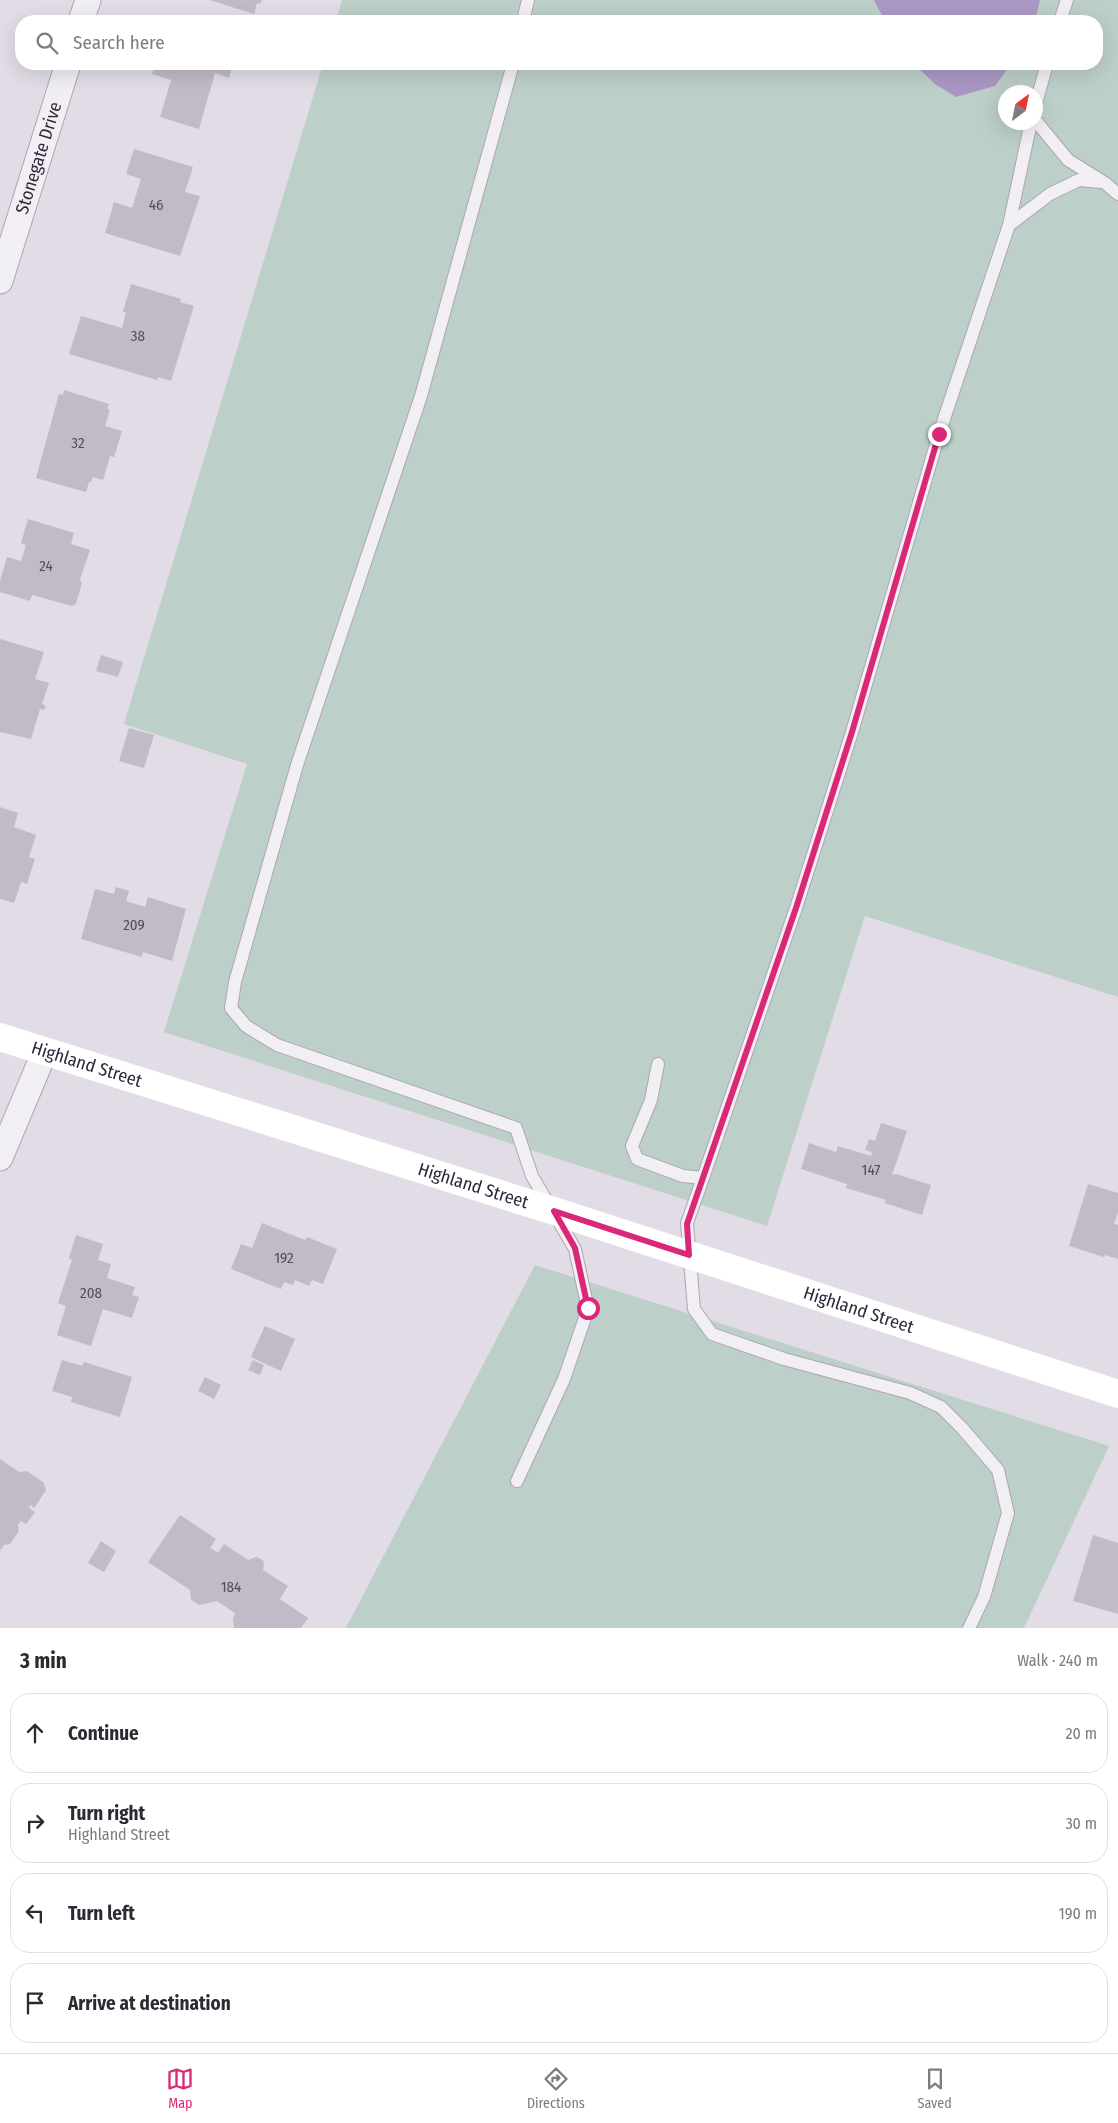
<!DOCTYPE html>
<html lang="en">
<head>
<meta charset="utf-8">
<style>
	body { margin:0; font-family:"Fira Sans Condensed",sans-serif; background:#f2f2f3; color:#2b2b33 }
	.compass { position:absolute; left:998px; top:85px; width:45px; height:45px; border-radius:50%; background:#fff; box-shadow:0 5px 20px #0002; rotate:32deg }
	.stop { position:absolute; width:15px; height:15px; margin:-11px; border:4px solid #db2777; border-radius:50%; background:#fff }
	.stop.end { background:#db2777; border-color:#fff; box-shadow:0 1px 5px #0008 }
	.list { margin:0; padding:0; list-style:none }
	h2 { display:flex; justify-content:space-between; align-items:center; height:65px; margin:0; padding:0 20px; font-size:21px }
	h2 small { font-size:16px; font-weight:400; color:#7c7c81 }
	.list li { display:grid; grid-template-columns:32px 1fr auto; gap:15px; align-items:center; box-sizing:border-box; height:80px; margin:0 10px 10px; padding:0 10px; border:1px solid #e1e1e2; border-radius:20px }
	.list b { display:block; font-size:19px; white-space:nowrap }
	.list p { margin:0; font-size:16px; white-space:nowrap; color:#7c7c81 }
	.list em { font-size:16px; font-style:normal; color:#7c7c81 }
	.icon { flex:none; width:28px; height:28px; fill:none; stroke:currentColor; stroke-width:2; stroke-linecap:round; stroke-linejoin:round }
	.map { position:relative; flex:none; width:1118px; height:1628px; overflow:hidden }
	.search { position:absolute; background:#fff; box-shadow:0 5px 20px #0002; left:15px; right:15px; top:15px; height:55px; display:flex; align-items:center; gap:12px; box-sizing:border-box; padding:0 18px; border-radius:20px; color:#7c7c81; font-size:19px }
	.sheet { height:425px; background:#fff }
	nav { display:flex; justify-content:space-around; align-items:center; box-sizing:border-box; height:70px; border-top:1px solid #e1e1e2; background:#fff; font-size:14px; color:#7c7c81 }
	nav a { display:grid; justify-items:center; gap:2px }
	nav .on { color:#db2777 }
	.map>svg:first-child { display:block }
	.green { fill:#bdcfc9; fill-rule:evenodd }
	.water { fill:#aa98c4 }
	.building { fill:#c1bac7 }
	.lines { fill:none; stroke-linecap:round; stroke-linejoin:round }
	.lane-casing { stroke:#aca6b2; stroke-width:14 }
	.street-casing { stroke:#aca6b2; stroke-width:27 }
	.lane { stroke:#f1eef4; stroke-width:12 }
	.street { stroke:#f1eef4; stroke-width:25 }
	.secondary { stroke:#fff; stroke-width:28 }
	.route { stroke:#db2777; stroke-width:6 }
	.labels { text-anchor:middle; stroke-width:5; stroke-linejoin:round; paint-order:stroke }
	.number-label { font-size:15px; fill:#554c5d }
	.street-label { font-size:18px; fill:#31273a; stroke:#efebf3 }
</style>
</head>
<body>
<div class="map">
<svg width="1118" height="1628" viewBox="0 0 1118 1628">
	<rect width="100%" height="100%" fill="#e1dce5"/>
	<g class="green">
		<path d="M 342,0 L 1118,0 L 1118,997 L 865,916 L 767,1226 L 164,1032 L 247,764 L 124,724 L 323,64 L 1097,64 L 1097,21 L 336,21 ZM 1006,92 L 1036,92 L 1036,122 L 1006,122 Z"/>
		<polygon points="535,1265 1109,1446 1024,1628 346,1628"/>
	</g>
	<g class="water">
		<polygon points="874,0 1040,0 1035,21 885,21"/>
		<polygon points="914,64 1011,64 995,86 956,97 935,84"/>
	</g>
	<g class="building">
		<polygon points="210,0 262,0 260,4 257,3 254,14"/>
		<polygon points="155,64 233,64 229,78 215,73 199,129 160,117 171,80 152,74"/>
		<polygon points="134,149 193,167 185,192 200,196 180,256 105,233 114,202 132,208 141,179 126,174"/>
		<polygon points="131,284 181,299 180,302 194,306 171,381 158,377 157,380 69,354 81,316 122,328 126,312 123,312"/>
		<polygon points="64,390 109,404 107,409 110,410 105,426 122,431 114,457 110,456 103,480 93,477 91,482 89,482 86,492 36,478 59,394 63,395"/>
		<polygon points="28,519 74,533 71,544 90,550 80,579 82,583 76,604 72,606 32,595 30,601 0,592 0,581 7,557 21,561 26,545 21,543"/>
		<polygon points="0,639 44,652 35,679 49,683 42,704 46,706 44,710 40,709 31,739 0,732"/>
		<polygon points="101,655 123,662 118,677 96,671"/>
		<polygon points="129,728 154,735 144,768 119,761"/>
		<polygon points="0,807 18,813 14,827 36,835 29,857 35,859 27,884 21,882 14,903 0,899"/>
		<polygon points="116,887 129,891 126,901 145,907 148,897 186,909 172,961 143,952 142,957 81,939 95,889 114,894"/>
		<polygon points="881,1123 907,1131 892,1175 896,1174 931,1185 922,1215 885,1203 886,1200 846,1188 847,1184 801,1169 809,1143 836,1152 838,1146 871,1156 872,1152 865,1150 869,1139 875,1141"/>
		<polygon points="1088,1184 1118,1193 1118,1212 1114,1224 1118,1225 1118,1259 1105,1255 1104,1257 1069,1246"/>
		<polygon points="262,1223 305,1240 307,1237 337,1249 323,1284 312,1280 309,1286 295,1280 293,1285 284,1282 281,1289 231,1269 241,1244 252,1248"/>
		<polygon points="76,1235 103,1244 98,1260 111,1264 107,1278 135,1287 132,1295 139,1297 132,1318 103,1309 91,1346 57,1335 66,1306 58,1303 72,1260 69,1258"/>
		<polygon points="265,1326 295,1339 281,1371 251,1357"/>
		<polygon points="62,1360 82,1366 84,1362 132,1377 120,1417 71,1402 72,1397 52,1391"/>
		<polygon points="253,1360 264,1365 260,1375 248,1370"/>
		<polygon points="205,1377 221,1385 214,1399 198,1391"/>
		<polygon points="0,1459 19,1472 27,1471 44,1483 46,1490 34,1508 31,1505 29,1508 35,1512 26,1524 21,1521 18,1525 19,1531 10,1544 4,1545 0,1551"/>
		<polygon points="180,1515 216,1539 210,1548 218,1553 224,1544 248,1560 256,1557 263,1560 264,1565 263,1570 288,1586 280,1599 308,1618 301,1628 234,1628 233,1619 235,1613 217,1601 199,1605 191,1600 190,1590 148,1562"/>
		<polygon points="1093,1535 1118,1543 1118,1614 1073,1601"/>
		<polygon points="101,1541 116,1551 104,1572 88,1563"/>
	</g>
	<g class="lines">
		<defs>
			<g id="lane">
				<polyline points="523,21 528,0"/>
				<polyline points="1060,21 1067,0"/>
				<polyline points="513,64 421,396 297,765 235,982 231,1008 246,1026 277,1045 516,1128 532,1176 575,1249 588,1309 564,1379 517,1481"/>
				<polyline points="1036,103 1047,64"/>
				<polyline points="1036,121 1068,160 1105,183 1118,194"/>
				<polyline points="1009,225 1050,194 1079,180 1102,182"/>
				<polyline points="658,1064 651,1100 632,1146 637,1159 683,1176 703,1178 796,908 852,732 939,434 1009,225 1031,122"/>
				<polyline points="703,1178 687,1223 694,1309 712,1334 784,1359 910,1393 941,1407 962,1428 998,1470 1008,1513 984,1597 969,1628"/>
			</g>
			<g id="street">
				<polyline points="81,21 88,0"/>
				<path id="s1" d="M 0,281 L 68,64"/>
				<polyline points="0,1158 45,1051"/>
			</g>
		</defs>
		<use href="#lane" class="lane-casing"/>
		<use href="#street" class="street-casing"/>
		<use href="#lane" class="lane"/>
		<use href="#street" class="street"/>
		<path class="secondary" id="s2" d="M 0,1037 L 554,1211 L 1118,1394"/>
	</g>
	<g class="lines">
		<polyline class="route" points="588,1308 575,1248 554,1211 689,1255 687,1224 796,908 852,732 939,434"/>
	</g>
	<g class="labels">
		<g class="number-label">
			<text x="156" y="210">46</text>
			<text x="138" y="341">38</text>
			<text x="78" y="448">32</text>
			<text x="46" y="571">24</text>
			<text x="134" y="930">209</text>
			<text x="871" y="1175">147</text>
			<text x="284" y="1263">192</text>
			<text x="91" y="1298">208</text>
			<text x="231" y="1592">184</text>
		</g>
		<g class="street-label">
			<text dy="6" stroke="none"><textPath href="#s1" startOffset="129">Stonegate Drive</textPath></text>
			<text dy="6" stroke="none"><textPath href="#s2" startOffset="91">Highland Street</textPath></text>
			<text dy="6" stroke="none"><textPath href="#s2" startOffset="496">Highland Street</textPath></text>
			<text dy="6" stroke="none"><textPath href="#s2" startOffset="901">Highland Street</textPath></text>
		</g>
	</g>
</svg>
<svg class="compass" viewBox="-18 -18 36 36"><path d="M0-13l5 13h-10z" fill="#e53935"/><path d="M0 13l5-13h-10z" fill="#7c7c81"/></svg>
<div class="stop" style="left:588px;top:1308px"></div>
<div class="stop end" style="left:939px;top:434px"></div>
<div class="search"><svg class="icon" aria-label="search" viewBox="0 0 24 24"><circle cx="10" cy="10" r="6"/><path d="M15 15l6 6"/></svg>Search here</div>
</div>
<section class="sheet">
<h2>3 min<small>Walk · 240 m</small></h2>
<ul class="list">
<li><svg class="icon" aria-label="ahead" viewBox="0 0 24 24"><path d="M12 20V5M6 11l6-6 6 6"/></svg><div><b>Continue</b></div><em>20 m</em></li>
<li><svg class="icon" aria-label="right" viewBox="0 0 24 24"><path d="M7 20v-9h11M14 6l5 5-5 5"/></svg><div><b>Turn right</b><p>Highland Street</p></div><em>30 m</em></li>
<li><svg class="icon" aria-label="left" viewBox="0 0 24 24"><path d="M17 20v-9H6M10 6l-5 5 5 5"/></svg><div><b>Turn left</b></div><em>190 m</em></li>
<li><svg class="icon" aria-label="arrive" viewBox="0 0 24 24"><path d="M6 21V4h12l-3 4 3 4H6"/></svg><div><b>Arrive at destination</b></div></li>
</ul>
</section>
<nav>
<a class="on"><svg class="icon" aria-label="map" viewBox="0 0 24 24"><path d="M3 6l6-2 6 2 6-2v14l-6 2-6-2-6 2zM9 4v14M15 6v14"/></svg>Map</a>
<a><svg class="icon" aria-label="directions" viewBox="0 0 24 24"><path d="M12 3l9 9-9 9-9-9zM9 14v-3h6M13 9l2 2-2 2"/></svg>Directions</a>
<a><svg class="icon" aria-label="saved" viewBox="0 0 24 24"><path d="M7 4h10v16l-5-4-5 4z"/></svg>Saved</a>
</nav>
</body>
</html>
